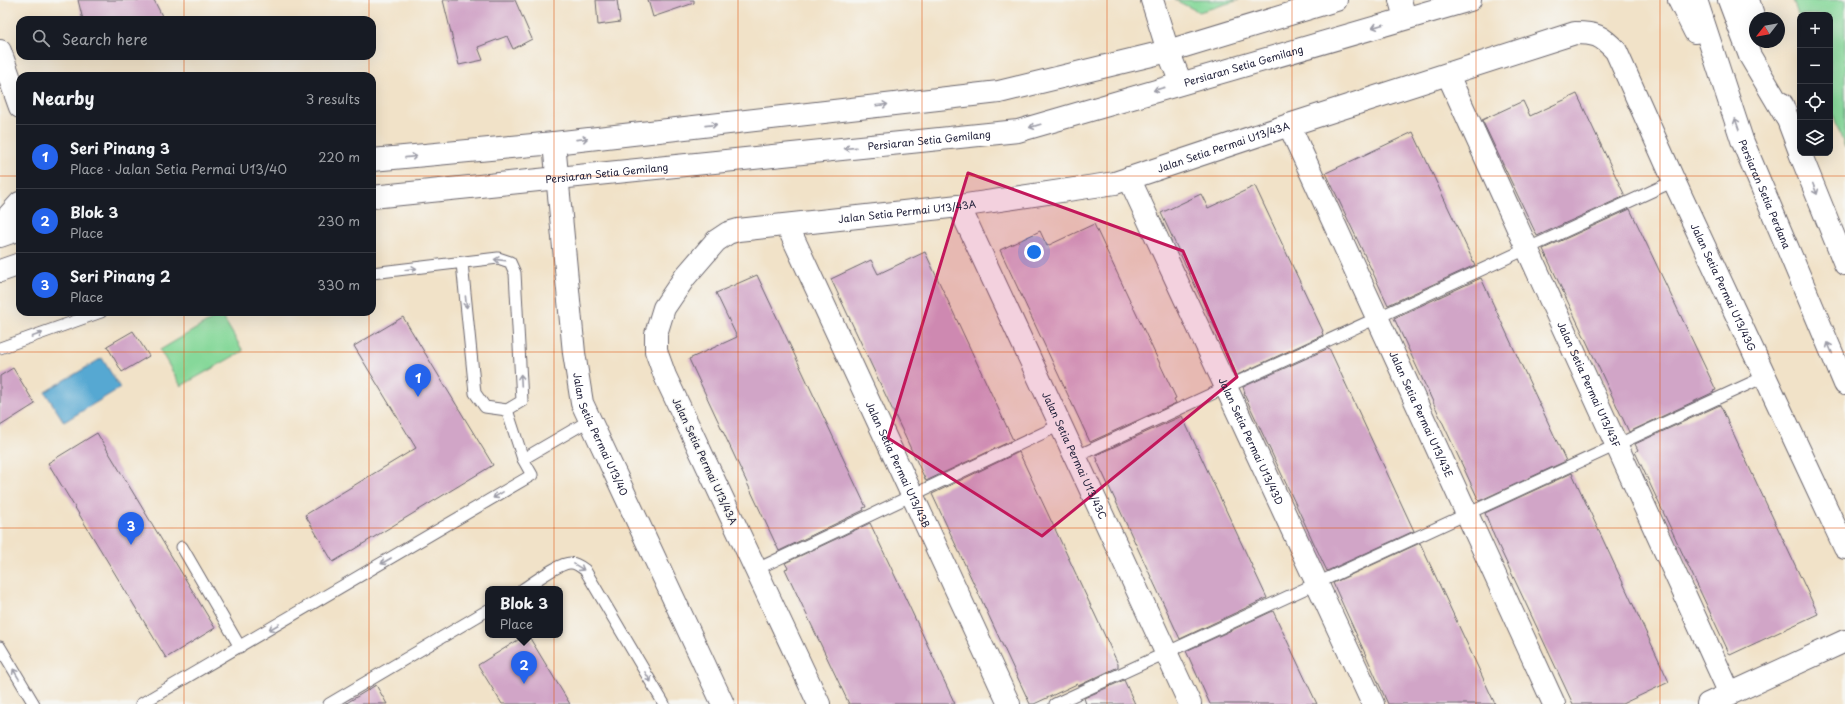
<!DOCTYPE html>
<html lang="en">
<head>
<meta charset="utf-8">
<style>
	body { margin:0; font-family:"Playpen Sans",sans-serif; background:#20242c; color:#f1f3f6 }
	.controls { position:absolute; right:12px; top:12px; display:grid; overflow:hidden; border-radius:8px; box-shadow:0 4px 16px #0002 }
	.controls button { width:36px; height:36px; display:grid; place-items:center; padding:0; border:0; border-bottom:1px solid #363941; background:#171b24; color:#f1f3f6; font:20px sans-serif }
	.compass { position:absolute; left:1749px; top:12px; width:36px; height:36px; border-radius:50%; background:#171b24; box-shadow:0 4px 16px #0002; rotate:239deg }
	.you { position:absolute; left:1034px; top:252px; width:14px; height:14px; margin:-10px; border:3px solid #fff; border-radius:50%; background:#1a73e8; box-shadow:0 0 0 6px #1a73e833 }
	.badge { display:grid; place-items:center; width:26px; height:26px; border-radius:50%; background:#2563eb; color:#fff; font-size:13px; font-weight:700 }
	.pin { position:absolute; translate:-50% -33px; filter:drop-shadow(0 1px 2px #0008) }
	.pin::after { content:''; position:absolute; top:21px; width:14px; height:12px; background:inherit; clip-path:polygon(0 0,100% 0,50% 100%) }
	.popup { position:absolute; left:485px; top:586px; width:78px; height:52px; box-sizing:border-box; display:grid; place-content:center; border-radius:8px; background:#171b24; filter:drop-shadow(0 1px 3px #0005); font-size:13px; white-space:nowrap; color:#9ea1a6 }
	.popup b { font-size:15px; color:#f1f3f6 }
	.popup::after { content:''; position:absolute; left:50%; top:100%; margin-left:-8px; border:8px solid transparent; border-top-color:#171b24 }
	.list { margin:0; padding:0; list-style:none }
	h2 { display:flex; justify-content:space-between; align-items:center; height:52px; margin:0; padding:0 16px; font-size:17px }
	h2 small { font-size:13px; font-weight:400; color:#9ea1a6 }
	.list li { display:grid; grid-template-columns:26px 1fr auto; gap:12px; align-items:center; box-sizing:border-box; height:64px; padding:0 16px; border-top:1px solid #363941 }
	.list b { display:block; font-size:15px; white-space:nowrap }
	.list p { margin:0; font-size:13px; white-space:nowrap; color:#9ea1a6 }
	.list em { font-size:13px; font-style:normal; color:#9ea1a6 }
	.icon { flex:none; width:22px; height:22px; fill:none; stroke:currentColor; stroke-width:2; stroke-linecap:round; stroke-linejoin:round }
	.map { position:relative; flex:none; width:1845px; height:704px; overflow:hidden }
	.search { position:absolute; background:#171b24; box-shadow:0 4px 16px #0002; left:16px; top:16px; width:360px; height:44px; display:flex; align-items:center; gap:10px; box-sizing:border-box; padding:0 14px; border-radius:12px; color:#9ea1a6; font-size:15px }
	.panel { position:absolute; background:#171b24; box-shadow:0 4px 16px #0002; left:16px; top:72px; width:360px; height:244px; border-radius:12px }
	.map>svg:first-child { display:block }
	.green { fill:#86d89a; stroke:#547d6a }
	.water { fill:#57a8d2; stroke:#3c6586 }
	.building { fill:#d1a5c7 }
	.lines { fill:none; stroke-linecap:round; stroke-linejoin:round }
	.service-casing { stroke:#6a656c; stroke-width:13 }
	.minor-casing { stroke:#6a656c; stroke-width:24 }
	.tertiary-casing { stroke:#6a656c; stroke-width:24 }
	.secondary-casing { stroke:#6a656c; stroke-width:24 }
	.service { stroke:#fff; stroke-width:11 }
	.minor { stroke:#fff; stroke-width:22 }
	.tertiary { stroke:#fff; stroke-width:22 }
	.secondary { stroke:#fff; stroke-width:22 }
	.oneway { stroke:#9c9ca7 }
	.marked { fill:#c2185b; fill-opacity:0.2; stroke:#c2185b; stroke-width:3; stroke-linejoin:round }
	.grid { fill:none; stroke:#de560e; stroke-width:1; stroke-opacity:0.55 }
	.labels { text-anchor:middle; stroke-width:3; stroke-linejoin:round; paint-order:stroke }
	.street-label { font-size:10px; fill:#22223b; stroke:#f6f6f2 }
</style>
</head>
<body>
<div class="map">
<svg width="1845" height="704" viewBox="0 0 1845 704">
	<rect width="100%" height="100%" fill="#f6f6f2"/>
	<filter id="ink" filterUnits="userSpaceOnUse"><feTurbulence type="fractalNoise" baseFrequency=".025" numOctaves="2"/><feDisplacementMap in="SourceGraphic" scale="8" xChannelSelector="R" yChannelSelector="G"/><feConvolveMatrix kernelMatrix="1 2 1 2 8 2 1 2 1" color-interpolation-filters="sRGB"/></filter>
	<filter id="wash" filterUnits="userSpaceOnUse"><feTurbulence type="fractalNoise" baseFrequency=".012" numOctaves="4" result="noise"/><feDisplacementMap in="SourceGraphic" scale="16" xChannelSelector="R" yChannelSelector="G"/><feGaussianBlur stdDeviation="0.9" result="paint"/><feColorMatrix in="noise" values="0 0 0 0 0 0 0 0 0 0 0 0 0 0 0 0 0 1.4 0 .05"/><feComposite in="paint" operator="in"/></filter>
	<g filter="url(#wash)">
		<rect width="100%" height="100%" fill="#f1e2c8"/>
		<g class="green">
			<polygon points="1175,0 1239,0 1199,12"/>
			<polygon points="1793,0 1845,0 1845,148 1830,106 1830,15 1800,15 1800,21"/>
			<polygon points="221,314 243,351 181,386 160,350"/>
		</g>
		<polygon class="water" points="102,358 120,388 64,422 45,392"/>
		<g id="blocks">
			<g class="building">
				<polygon points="78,0 154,0 164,20 83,20"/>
				<polygon points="443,0 515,0 532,39 513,49 507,36 478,47 483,60 459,65"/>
				<polygon points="596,0 617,0 620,22 598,25"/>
				<polygon points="648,0 694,0 694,3 653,17"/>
				<polygon points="1577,94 1625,196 1537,236 1482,120 1523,101 1530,116"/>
				<polygon points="1413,132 1475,265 1388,305 1326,173"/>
				<polygon points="1255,186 1323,331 1322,332 1323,335 1237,375 1161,213 1201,194 1208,208"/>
				<polygon points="1630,209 1716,390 1713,391 1714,392 1629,432 1543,249"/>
				<polygon points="1094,224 1176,398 1174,399 1176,403 1090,442 1000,250 1040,231 1047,246"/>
				<polygon points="925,252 1013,440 926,481 831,279 871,260 878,274"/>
				<polygon points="757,275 866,507 863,508 864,510 779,551 689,359 737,337 716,293"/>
				<polygon points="1481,278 1566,461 1479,501 1394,318"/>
				<polygon points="403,317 493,465 333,562 305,515 416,448 354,346"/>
				<polygon points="133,331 149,356 122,372 107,346"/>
				<polygon points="1329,348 1414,531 1327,571 1244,394 1245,393 1243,387"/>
				<polygon points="13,368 35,404 0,426 0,376"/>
				<polygon points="1720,405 1818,614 1730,655 1635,452 1638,450 1635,444"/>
				<polygon points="1182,416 1267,598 1180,639 1097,461 1098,461 1096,455"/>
				<polygon points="97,433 215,628 166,658 48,463"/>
				<polygon points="1019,452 1118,664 1118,667 1078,686 1077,684 1034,704 1030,704 932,494"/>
				<polygon points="1572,473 1669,682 1622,704 1573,704 1494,536 1485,513"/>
				<polygon points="870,523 927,644 955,704 849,704 840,685 785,569 788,568 785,563"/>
				<polygon points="1420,543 1470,650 1495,704 1388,704 1333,583"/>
				<polygon points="1273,611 1317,704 1210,704 1186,651"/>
				<polygon points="526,635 528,635 570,704 502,704 478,665"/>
				<polygon points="1124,680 1135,704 1086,704 1084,698"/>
				<polygon points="376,685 387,704 345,704"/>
			</g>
		</g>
	</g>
	<g filter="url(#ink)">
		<use href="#blocks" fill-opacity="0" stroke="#6a656c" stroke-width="1"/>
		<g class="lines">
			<defs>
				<g id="service">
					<polyline points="372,273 498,258 510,262 515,273 522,401 507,410 485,407 475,393 462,263"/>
					<polyline points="0,348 101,312"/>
					<polyline points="1075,457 1674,181"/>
					<polyline points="523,459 590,420"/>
					<polyline points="182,547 240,647"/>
					<polyline points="757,569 1060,425"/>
					<path d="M 523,589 C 533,583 560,562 571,563 C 576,563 581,567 585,570 L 664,704"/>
					<polyline points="0,647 34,704"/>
					<polyline points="141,704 532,475 523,459 507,410"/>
					<polyline points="329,704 488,610"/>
					<polyline points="1055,704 1766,376"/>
				</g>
				<g id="minor">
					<polyline points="1152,0 1168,51 1181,83"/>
					<polyline points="1400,0 1405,18"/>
					<path id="s1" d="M 1448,75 L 1730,694"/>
					<path id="s2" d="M 1289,125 L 1554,704"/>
					<path id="s3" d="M 1129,178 L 1373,704"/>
					<path id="s4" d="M 959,206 L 1190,704"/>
					<path id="s5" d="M 787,225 L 1009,704"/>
					<path id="s6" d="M 819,704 L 665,376 L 656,351 L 656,334 L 664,308 L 685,277 L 716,241 L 728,233 L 738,230 L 959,206 L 1115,183 L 1289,125 L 1575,33 C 1595,33 1601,35 1616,51 L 1674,181 L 1845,548"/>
					<polyline points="1708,704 1845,641"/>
				</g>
				<g id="tertiary">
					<polyline points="0,51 20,107"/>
					<path id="s7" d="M 554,143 L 574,353 L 582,403 L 723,704"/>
					<polyline points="372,160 554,143 999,92 1168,51 1336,0"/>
					<path id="s8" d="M 372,197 L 1018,131 L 1470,0"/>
					<polyline points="0,225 20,203"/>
					<polyline points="0,236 20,229"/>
					<polyline points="0,271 20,264"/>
				</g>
				<g id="secondary">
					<polyline points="1679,0 1695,32"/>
					<path id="s9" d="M 1696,0 L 1742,140 L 1845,384"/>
					<polyline points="1729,0 1750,56 1786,117"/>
					<polyline points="1748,0 1755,21"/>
					<polyline points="1782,104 1800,152"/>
					<polyline points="1800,153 1845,264"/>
				</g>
			</defs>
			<use href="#service" class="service-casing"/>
			<use href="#minor" class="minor-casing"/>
			<use href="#tertiary" class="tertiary-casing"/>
			<use href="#secondary" class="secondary-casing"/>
			<use href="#service" class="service"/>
			<use href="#minor" class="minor"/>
			<use href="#tertiary" class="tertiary"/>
			<use href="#secondary" class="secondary"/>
		</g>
		<defs><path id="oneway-shaft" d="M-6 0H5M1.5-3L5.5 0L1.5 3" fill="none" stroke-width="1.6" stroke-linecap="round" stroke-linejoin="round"/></defs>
		<g class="oneway">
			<use href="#oneway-shaft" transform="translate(1378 26) rotate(164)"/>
			<use href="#oneway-shaft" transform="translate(1159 89) rotate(164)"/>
			<use href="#oneway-shaft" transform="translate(882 105) rotate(-6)"/>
			<use href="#oneway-shaft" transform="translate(1737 124) rotate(-109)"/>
			<use href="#oneway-shaft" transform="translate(711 125) rotate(-6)"/>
			<use href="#oneway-shaft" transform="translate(1035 126) rotate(164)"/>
			<use href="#oneway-shaft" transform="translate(582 139) rotate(-6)"/>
			<use href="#oneway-shaft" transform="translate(850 148) rotate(174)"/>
			<use href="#oneway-shaft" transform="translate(411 157) rotate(-6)"/>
			<use href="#oneway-shaft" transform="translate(1815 189) rotate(68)"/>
			<use href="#oneway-shaft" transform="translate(500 260) rotate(-173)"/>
			<use href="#oneway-shaft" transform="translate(411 269) rotate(-7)"/>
			<use href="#oneway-shaft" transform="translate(466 302) rotate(84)"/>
			<use href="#oneway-shaft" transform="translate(37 335) rotate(-20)"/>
			<use href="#oneway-shaft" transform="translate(1830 348) rotate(-113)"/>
			<use href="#oneway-shaft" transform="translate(521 380) rotate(-93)"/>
			<use href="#oneway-shaft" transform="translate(498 495) rotate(149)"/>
			<use href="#oneway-shaft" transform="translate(386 561) rotate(150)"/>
			<use href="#oneway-shaft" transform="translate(579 567) rotate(31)"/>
			<use href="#oneway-shaft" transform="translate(274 627) rotate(150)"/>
			<use href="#oneway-shaft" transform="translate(16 674) rotate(-121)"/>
			<use href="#oneway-shaft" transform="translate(648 677) rotate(59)"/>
		</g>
	</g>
	<path class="marked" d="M 968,173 L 1183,251 L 1237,377 L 1042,536 L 888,438 Z"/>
	<path class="grid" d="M 184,0 L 184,20M 369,0 L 369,20M 554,0 L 554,704M 738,0 L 738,704M 922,0 L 922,704M 1107,0 L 1107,704M 1292,0 L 1292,704M 1476,0 L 1476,704M 1660,0 L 1660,704M 184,56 L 184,76M 369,56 L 369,76M 0,176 L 20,176M 372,176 L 1845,176M 184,312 L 184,704M 369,312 L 369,704M 0,352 L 1845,352M 0,528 L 1845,528"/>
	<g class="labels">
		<g class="street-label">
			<text dy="4" stroke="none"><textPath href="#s8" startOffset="884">Persiaran Setia Gemilang</textPath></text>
			<text dy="4" stroke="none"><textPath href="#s8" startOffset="560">Persiaran Setia Gemilang</textPath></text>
			<text dy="4" stroke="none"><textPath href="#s6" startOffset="1037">Jalan Setia Permai U13/43A</textPath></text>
			<text dy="4" stroke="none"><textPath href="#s8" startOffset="236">Persiaran Setia Gemilang</textPath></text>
			<text dy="4" stroke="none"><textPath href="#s9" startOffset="206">Persiaran Setia Perdana</textPath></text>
			<text dy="4" stroke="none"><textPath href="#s6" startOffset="713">Jalan Setia Permai U13/43A</textPath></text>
			<text dy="4" stroke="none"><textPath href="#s6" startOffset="1713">Jalan Setia Permai U13/43G</textPath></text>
			<text dy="4" stroke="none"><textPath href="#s1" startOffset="340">Jalan Setia Permai U13/43F</textPath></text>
			<text dy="4" stroke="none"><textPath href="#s2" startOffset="318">Jalan Setia Permai U13/43E</textPath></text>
			<text dy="4" stroke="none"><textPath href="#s7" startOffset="297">Jalan Setia Permai U13/40</textPath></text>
			<text dy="4" stroke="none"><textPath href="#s3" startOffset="290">Jalan Setia Permai U13/43D</textPath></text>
			<text dy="4" stroke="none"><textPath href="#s4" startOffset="275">Jalan Setia Permai U13/43C</textPath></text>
			<text transform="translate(705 461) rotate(65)" y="4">Jalan Setia Permai U13/43A</text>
			<text dy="4" stroke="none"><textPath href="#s5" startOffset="264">Jalan Setia Permai U13/43B</textPath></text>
		</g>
	</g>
</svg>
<div class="controls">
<button>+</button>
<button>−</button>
<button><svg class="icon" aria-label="locate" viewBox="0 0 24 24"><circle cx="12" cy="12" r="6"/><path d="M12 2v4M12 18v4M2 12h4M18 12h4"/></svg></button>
<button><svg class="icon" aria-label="layers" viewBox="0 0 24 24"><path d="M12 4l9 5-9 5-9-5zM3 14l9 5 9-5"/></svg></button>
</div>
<svg class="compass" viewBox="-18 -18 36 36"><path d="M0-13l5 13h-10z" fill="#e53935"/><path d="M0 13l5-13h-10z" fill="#9ea1a6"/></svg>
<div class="you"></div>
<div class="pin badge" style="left:418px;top:397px">1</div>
<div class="pin badge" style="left:524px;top:684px">2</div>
<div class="popup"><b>Blok 3</b>Place</div>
<div class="pin badge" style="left:131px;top:545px">3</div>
<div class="search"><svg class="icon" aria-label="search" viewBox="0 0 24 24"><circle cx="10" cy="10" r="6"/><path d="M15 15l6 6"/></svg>Search here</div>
<section class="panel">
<h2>Nearby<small>3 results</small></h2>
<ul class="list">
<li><span class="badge">1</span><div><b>Seri Pinang 3</b><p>Place · Jalan Setia Permai U13/40</p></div><em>220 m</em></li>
<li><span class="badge">2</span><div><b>Blok 3</b><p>Place</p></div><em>230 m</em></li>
<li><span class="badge">3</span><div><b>Seri Pinang 2</b><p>Place</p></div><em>330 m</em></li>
</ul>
</section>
</div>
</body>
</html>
